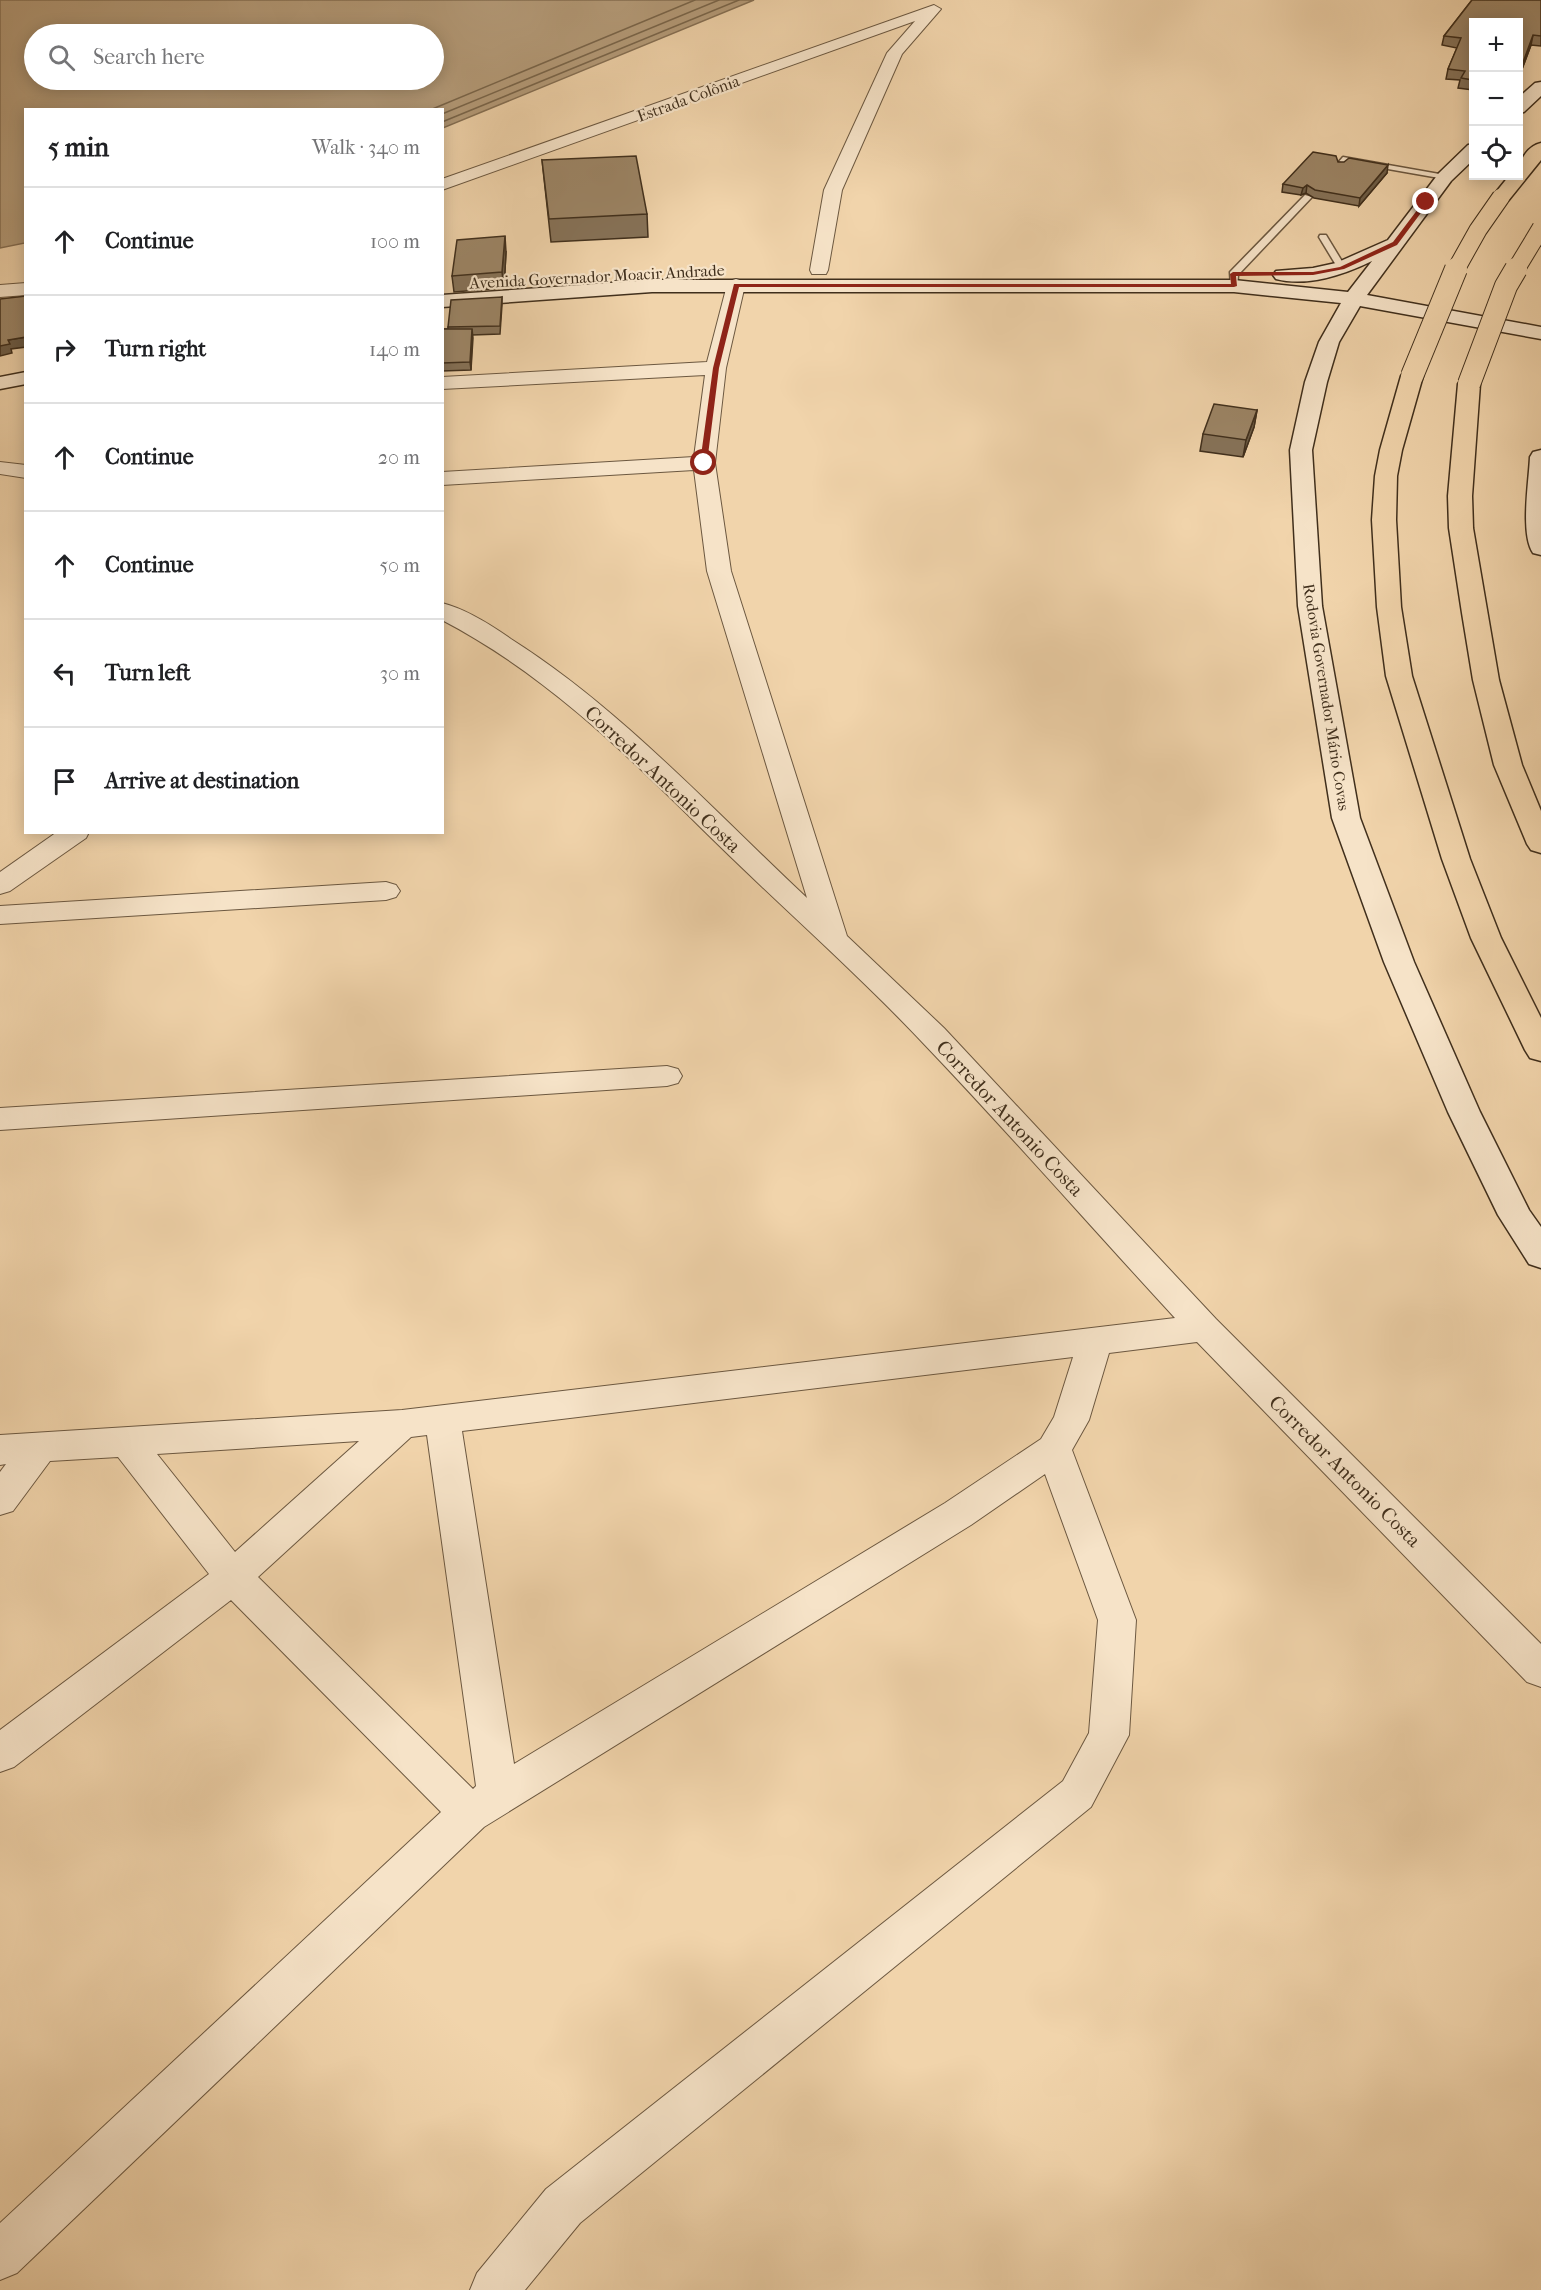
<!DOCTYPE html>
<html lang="en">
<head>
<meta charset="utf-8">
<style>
	body { margin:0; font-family:"IM FELL French Canon",serif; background:#f2f2f2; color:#202124 }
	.controls { position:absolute; right:18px; top:18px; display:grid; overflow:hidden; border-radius:0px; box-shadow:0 3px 15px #0003 }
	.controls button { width:54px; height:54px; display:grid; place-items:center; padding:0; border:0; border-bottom:2px solid #e0e0e0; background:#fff; color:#202124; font:30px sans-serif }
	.stop { position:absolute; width:18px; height:18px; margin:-14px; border:4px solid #8f2418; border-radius:50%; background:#fff }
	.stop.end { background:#8f2418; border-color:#fff; box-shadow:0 2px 6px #0008 }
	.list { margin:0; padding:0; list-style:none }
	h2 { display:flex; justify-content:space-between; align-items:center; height:78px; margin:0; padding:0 24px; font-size:26px }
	h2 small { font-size:20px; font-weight:400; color:#757577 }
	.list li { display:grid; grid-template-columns:39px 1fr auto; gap:18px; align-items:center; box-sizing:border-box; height:108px; padding:0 24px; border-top:2px solid #e0e0e0 }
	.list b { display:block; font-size:22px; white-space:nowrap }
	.list em { font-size:20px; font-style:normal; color:#757577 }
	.icon { flex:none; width:33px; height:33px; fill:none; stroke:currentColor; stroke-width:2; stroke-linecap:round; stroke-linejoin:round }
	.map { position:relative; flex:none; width:1541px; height:2290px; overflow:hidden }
	.search { position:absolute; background:#fff; box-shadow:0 3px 15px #0003; left:24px; top:24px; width:420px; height:66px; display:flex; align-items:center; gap:15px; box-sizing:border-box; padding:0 21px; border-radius:33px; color:#757577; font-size:22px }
	.panel { position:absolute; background:#fff; box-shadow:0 3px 15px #0003; left:24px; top:108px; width:420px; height:726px; border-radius:0px }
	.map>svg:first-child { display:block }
	.water { fill:#b59c7a; stroke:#867054; stroke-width:1.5; fill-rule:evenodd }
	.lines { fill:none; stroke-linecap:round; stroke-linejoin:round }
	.shore { stroke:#7a664b; stroke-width:1.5 }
	.service-casing { stroke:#6c5840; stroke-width:3 }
	.minor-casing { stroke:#6c5840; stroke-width:2 }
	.secondary-casing { stroke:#402f1c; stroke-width:3 }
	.trunk-casing { stroke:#402f1c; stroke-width:3 }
	.service { fill:#f6e3c8; fill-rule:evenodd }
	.minor { fill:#f6e3c8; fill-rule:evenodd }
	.secondary { fill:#f6e3c8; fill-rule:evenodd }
	.trunk { fill:#f1d4ab; fill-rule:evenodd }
	.trunk-bridge-far1-casing { stroke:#402f1c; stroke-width:19; stroke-linecap:butt }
	.trunk-bridge-casing { stroke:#402f1c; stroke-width:24; stroke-linecap:butt }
	.trunk-bridge-far1 { stroke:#f1d4ab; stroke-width:17 }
	.trunk-bridge { stroke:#f1d4ab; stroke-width:22 }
	.wall { fill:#867258; stroke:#402f1c; stroke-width:1.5 }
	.shaded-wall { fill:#6d5d47; stroke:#402f1c; stroke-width:1.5 }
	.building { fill:#9c8566; stroke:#402f1c; stroke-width:1.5 }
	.route { fill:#8f2418 }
	.labels { text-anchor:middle; stroke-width:4.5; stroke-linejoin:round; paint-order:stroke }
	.far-street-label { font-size:16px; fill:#402f1c; stroke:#f6e3c8 }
	.street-label { font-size:20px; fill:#402f1c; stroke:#f6e3c8 }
</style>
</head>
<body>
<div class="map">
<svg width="1541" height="2290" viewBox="0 0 1541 2290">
	<rect width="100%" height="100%" fill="#f1d4ab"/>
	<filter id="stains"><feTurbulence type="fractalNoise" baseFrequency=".00333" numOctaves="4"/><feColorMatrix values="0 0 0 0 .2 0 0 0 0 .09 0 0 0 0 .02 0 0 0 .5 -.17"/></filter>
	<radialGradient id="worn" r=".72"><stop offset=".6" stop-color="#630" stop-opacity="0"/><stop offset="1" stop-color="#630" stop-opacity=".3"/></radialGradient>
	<path class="water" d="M 0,0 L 754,0 L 443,128 L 442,110 L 26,110 L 25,243 L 0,248 ZM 34,34 L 434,34 L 434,80 L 34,80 Z"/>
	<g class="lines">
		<g class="shore">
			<polyline points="430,110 695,0"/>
			<polyline points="442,114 719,0"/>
			<polyline points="442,122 739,0"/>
		</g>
		<defs>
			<g id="service">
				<polygon points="1343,157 1445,175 1449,177 1445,179 1348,162 1343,167 1337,167 1336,165"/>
				<polygon points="1305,195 1312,197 1238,275 1237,288 1231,288 1230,272"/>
				<polygon points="1320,235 1326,235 1346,268 1345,270 1339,270 1319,237"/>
			</g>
			<g id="minor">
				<polygon points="934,5 941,9 902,54 842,190 828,270 826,274 812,274 810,270 824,190 887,53 915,21 442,190 442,179"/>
				<path d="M 736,279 L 743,281 L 745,285 L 726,368 L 715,463 L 731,571 L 847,936 L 944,1028 L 1216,1319 L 1541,1644 L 1541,1687 L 1527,1682 L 1197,1342 L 1109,1353 L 1089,1420 L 1072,1450 L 1136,1620 L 1129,1735 L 1091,1807 L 580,2223 L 525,2290 L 470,2290 L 477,2273 L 546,2189 L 1063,1781 L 1089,1733 L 1098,1620 L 1045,1474 L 971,1525 L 484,1827 L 17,2273 L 0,2280 L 0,2223 L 441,1812 L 231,1600 L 14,1767 L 0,1772 L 0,1730 L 209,1574 L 118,1457 L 50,1461 L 13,1511 L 0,1515 L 0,1472 L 6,1464 L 0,1465 L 0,1435 L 402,1410 L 1175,1318 C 1091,1227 1009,1133 923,1043 C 863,979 796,920 733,859 C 641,770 557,680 442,620 L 442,603 C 466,609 491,625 511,639 C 619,707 714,811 807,898 L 707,571 L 694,470 L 442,485 L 442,472 L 694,457 L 705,375 L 442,389 L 442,377 L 707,362 L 727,285 L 729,281 ZM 1073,1357 L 1054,1417 L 1041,1439 L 945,1503 L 514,1764 L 462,1431 ZM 427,1435 L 476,1786 L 473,1789 L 258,1577 L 411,1437 ZM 359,1441 L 235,1552 L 157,1454 Z"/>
				<polygon points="26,283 26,295 0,297 0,285"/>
				<polygon points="0,462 26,465 26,478 0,474"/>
				<polygon points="57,832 89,832 86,838 10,891 0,894 0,872"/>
				<polygon points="386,882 396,885 400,891 396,897 386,900 0,924 0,906"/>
				<polygon points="667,1066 678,1069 682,1076 678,1083 667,1086 0,1130 0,1108"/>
			</g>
			<g id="secondary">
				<polygon points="1541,82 1541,96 1524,112 1518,113 1518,98 1535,83"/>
				<path d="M 1474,144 L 1474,159 L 1451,181 L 1367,295 L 1541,327 L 1541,339 L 1360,306 L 1339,342 L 1327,382 L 1312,450 L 1322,606 L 1360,818 L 1414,962 L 1480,1112 L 1529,1210 L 1541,1227 L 1541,1268 L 1529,1264 L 1498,1215 L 1448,1112 L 1384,962 L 1332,818 L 1298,606 L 1290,450 L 1305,382 L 1319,342 L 1341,303 L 1234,292 L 652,292 L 442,307 L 442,295 L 652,280 L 1234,280 L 1348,292 L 1372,261 C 1344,275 1307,287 1276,279 L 1273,275 L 1276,271 L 1313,268 L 1336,263 L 1388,240 L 1439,173 L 1468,145 Z"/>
				<polygon points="26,372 26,384 0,389 0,377"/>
				<path d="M 1541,450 L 1541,555 L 1533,553 C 1520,534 1529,481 1530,457 L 1533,452 Z"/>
			</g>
			<g id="trunk">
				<path d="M 1541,143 L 1541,160 L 1508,201 L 1494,201 L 1492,197 L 1509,176 L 1518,176 C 1518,162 1527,146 1541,143 Z"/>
				<polygon points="1412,370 1420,371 1423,376 1402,450 1397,476 1396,520 1401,607 1412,676 1470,859 1501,938 1541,1018 1541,1061 1530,1058 1525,1050 1471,938 1442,859 1386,676 1377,607 1372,520 1375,476 1380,450 1401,376 1404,371"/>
				<polygon points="1469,378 1477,379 1480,384 1472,496 1473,528 1499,680 1522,765 1541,811 1541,853 1531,850 1527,844 1494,765 1473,680 1462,613 1449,528 1448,496 1458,384 1461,379"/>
			</g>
		</defs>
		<use href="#service" class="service-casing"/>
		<use href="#minor" class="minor-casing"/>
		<use href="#secondary" class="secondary-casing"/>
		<use href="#trunk" class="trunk-casing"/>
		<use href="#service" class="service"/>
		<use href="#minor" class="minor"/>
		<use href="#secondary" class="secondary"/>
		<use href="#trunk" class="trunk"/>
		<defs>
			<g id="trunk-bridge-far1">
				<polyline points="1455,271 1478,230 1501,197"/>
				<polyline points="1515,271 1541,228"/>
			</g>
			<g id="trunk-bridge">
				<polyline points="1412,376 1456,269"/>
				<polyline points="1469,384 1506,286 1516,269"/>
			</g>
		</defs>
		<use href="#trunk-bridge-far1" class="trunk-bridge-far1-casing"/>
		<use href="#trunk-bridge" class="trunk-bridge-casing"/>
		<use href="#trunk-bridge-far1" class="trunk-bridge-far1"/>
		<use href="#trunk-bridge" class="trunk-bridge"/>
	</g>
	<g class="wall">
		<polygon points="1472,0 1541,0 1541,46 1531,45 1518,80 1518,22 1473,22 1473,90 1458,88 1460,80 1446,79 1448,69 1457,48 1442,45 1444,36"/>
		<polygon points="542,160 647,214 648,237 551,242"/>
		<polygon points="1338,162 1387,173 1359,206 1314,198 1306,193 1301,195 1282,192 1283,184"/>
		<polygon points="506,252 504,288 454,292 452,276"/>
		<polygon points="502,297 502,305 500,334 472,335 471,370 442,371 442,329 448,329 448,327"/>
		<polygon points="1257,410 1254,427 1243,457 1200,451 1203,434"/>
	</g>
	<g class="shaded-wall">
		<polygon points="1533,35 1531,45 1518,80 1518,76"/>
		<polygon points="1388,165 1387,173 1359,206 1360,198"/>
		<polygon points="1307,185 1306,193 1301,195 1303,188"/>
		<polygon points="505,236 506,252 504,288 502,272"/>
		<polygon points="472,329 473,338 471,370 470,362"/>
		<polygon points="26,337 26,347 11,349 12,353 0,356 0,346 8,340"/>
		<polygon points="1257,410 1254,427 1243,457 1246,440"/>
	</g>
	<g class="building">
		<polygon points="1472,0 1541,0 1541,36 1533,35 1518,76 1518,22 1473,22 1473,80 1461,78 1465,71 1448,69 1461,38 1444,36"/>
		<polygon points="1313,152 1336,156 1338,162 1344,162 1349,158 1388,165 1360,198 1315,190 1307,185 1303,188 1283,184"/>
		<polygon points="636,156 647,214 549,219 542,160"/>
		<polygon points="505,236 502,272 452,276 457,240"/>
		<polygon points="26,296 26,337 8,340 10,344 0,346 0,299"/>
		<polygon points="502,297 500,326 448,327 451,300"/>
		<polygon points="442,329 472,329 470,362 442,363"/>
		<polygon points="1214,404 1257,410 1246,440 1203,434"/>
	</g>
	<polygon class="route" points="1424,201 1429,202 1397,245 1344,269 1313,275 1236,276 1237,286 1234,287 739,287 719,368 707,463 704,465 700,463 713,368 734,284 1231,284 1230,274 1233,272 1313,272 1340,267 1393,242"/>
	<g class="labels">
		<g class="far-street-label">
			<text transform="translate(688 98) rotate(-20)" y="6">Estrada Colônia</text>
			<text transform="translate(597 276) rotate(-3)" y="6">Avenida Governador Moacir Andrade</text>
			<text transform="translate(1327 697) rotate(81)" y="6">Rodovia Governador Mário Covas</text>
		</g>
		<g class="street-label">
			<text transform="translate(663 779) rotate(43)" y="7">Corredor Antonio Costa</text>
			<text transform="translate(1010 1118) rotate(47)" y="7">Corredor Antonio Costa</text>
			<text transform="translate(1345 1471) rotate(45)" y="7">Corredor Antonio Costa</text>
		</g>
	</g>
	<rect width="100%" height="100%" filter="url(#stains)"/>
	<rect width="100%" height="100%" fill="url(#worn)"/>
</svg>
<div class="controls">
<button>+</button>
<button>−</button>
<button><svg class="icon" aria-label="locate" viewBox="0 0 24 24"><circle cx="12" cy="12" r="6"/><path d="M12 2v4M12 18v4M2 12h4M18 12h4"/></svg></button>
</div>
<div class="stop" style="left:704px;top:463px"></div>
<div class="stop end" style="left:1426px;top:202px"></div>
<div class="search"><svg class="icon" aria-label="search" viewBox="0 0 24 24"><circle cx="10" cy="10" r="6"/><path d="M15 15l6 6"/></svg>Search here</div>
<section class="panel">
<h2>5 min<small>Walk · 340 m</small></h2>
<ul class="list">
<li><svg class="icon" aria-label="ahead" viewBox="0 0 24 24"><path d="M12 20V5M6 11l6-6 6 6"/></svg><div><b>Continue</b></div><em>100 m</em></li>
<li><svg class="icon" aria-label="right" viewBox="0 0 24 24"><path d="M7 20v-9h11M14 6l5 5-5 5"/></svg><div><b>Turn right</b></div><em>140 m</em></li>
<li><svg class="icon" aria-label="ahead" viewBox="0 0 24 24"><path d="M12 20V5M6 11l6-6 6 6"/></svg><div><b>Continue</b></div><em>20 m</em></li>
<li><svg class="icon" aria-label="ahead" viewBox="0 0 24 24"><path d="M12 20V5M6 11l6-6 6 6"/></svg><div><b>Continue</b></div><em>50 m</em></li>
<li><svg class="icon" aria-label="left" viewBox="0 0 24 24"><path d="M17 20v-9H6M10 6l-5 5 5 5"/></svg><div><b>Turn left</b></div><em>30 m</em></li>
<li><svg class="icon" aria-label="arrive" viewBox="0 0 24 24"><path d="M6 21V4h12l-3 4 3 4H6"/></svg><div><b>Arrive at destination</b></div></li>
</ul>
</section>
</div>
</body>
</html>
